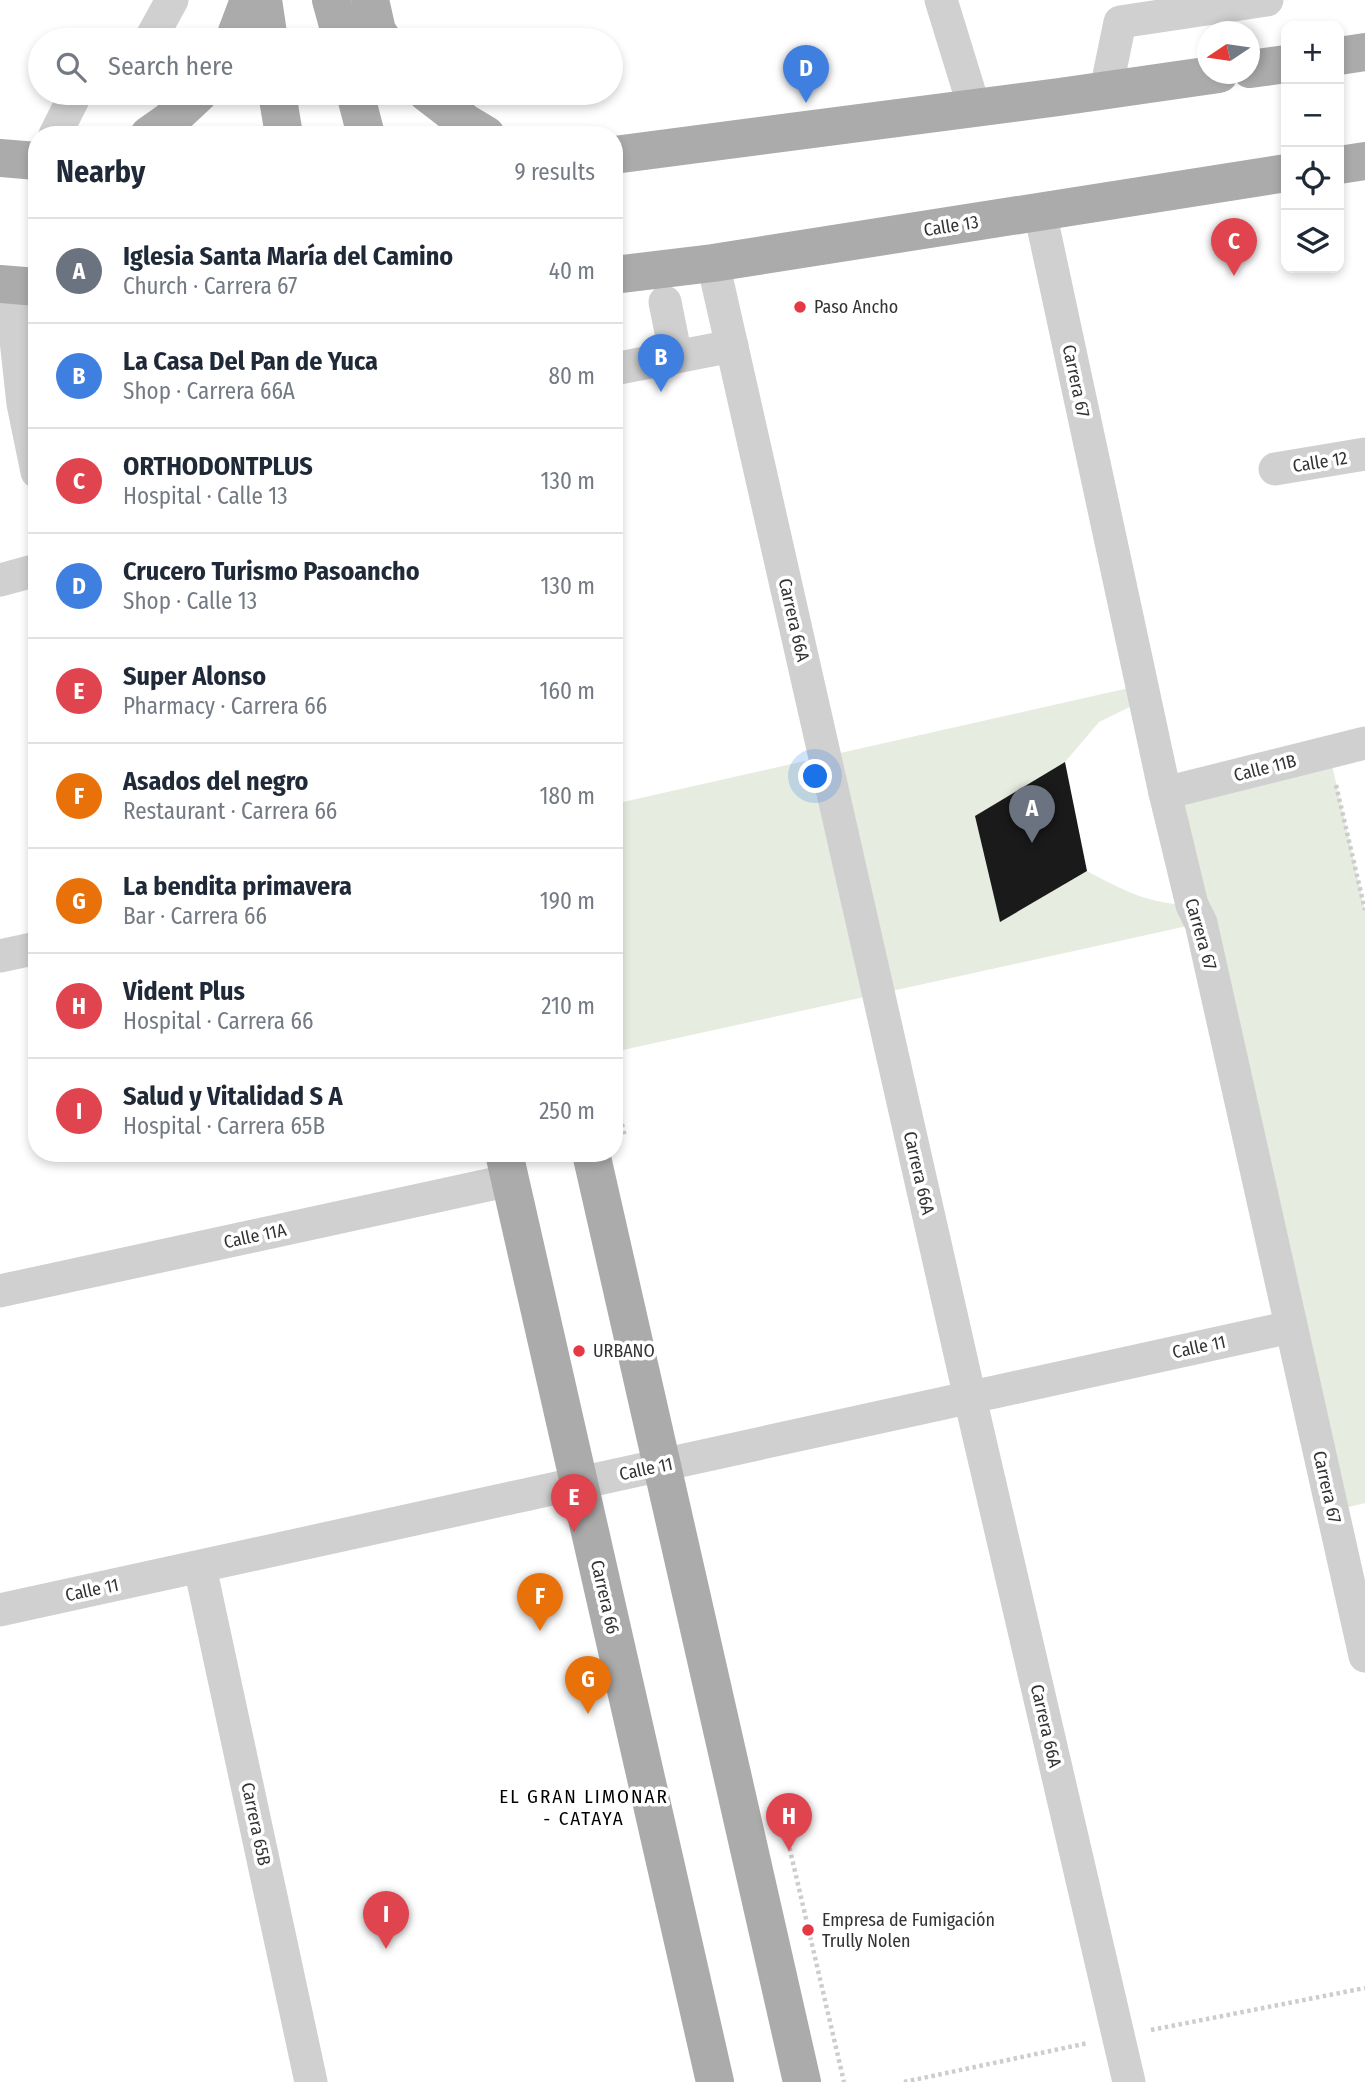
<!DOCTYPE html>
<html lang="en">
<head>
<meta charset="utf-8">
<style>
	body { margin:0; font-family:"Fira Sans Condensed",sans-serif; background:#f2f2f3; color:#1f2937 }
	.controls { position:absolute; right:21px; top:21px; display:grid; overflow:hidden; border-radius:14px; box-shadow:0 4px 10px #0003 }
	.controls button { width:63px; height:63px; display:grid; place-items:center; padding:0; border:0; border-bottom:2px solid #e0e1e3; background:#fff; color:#1f2937; font:35px sans-serif }
	.compass { position:absolute; left:1197px; top:21px; width:63px; height:63px; border-radius:50%; background:#fff; box-shadow:0 4px 10px #0003; rotate:257deg }
	.you { position:absolute; left:816px; top:777px; width:24px; height:24px; margin:-18px; border:5px solid #fff; border-radius:50%; background:#1a73e8; box-shadow:0 0 0 10px #1a73e833 }
	.badge { display:grid; place-items:center; width:46px; height:46px; border-radius:50%; background:#1a73e8; color:#fff; font-size:23px; font-weight:700 }
	.pin { position:absolute; translate:-50% -58px; filter:drop-shadow(0 2px 4px #0008) }
	.pin::after { content:''; position:absolute; top:37px; width:24px; height:21px; background:inherit; clip-path:polygon(0 0,100% 0,50% 100%) }
	.list { margin:0; padding:0; list-style:none }
	h2 { display:flex; justify-content:space-between; align-items:center; height:91px; margin:0; padding:0 28px; font-size:30px }
	h2 small { font-size:23px; font-weight:400; color:#747a83 }
	.list li { display:grid; grid-template-columns:46px 1fr auto; gap:21px; align-items:center; box-sizing:border-box; height:105px; padding:0 28px; border-top:2px solid #e0e1e3 }
	.list b { display:block; font-size:26px; white-space:nowrap }
	.list p { margin:0; font-size:23px; white-space:nowrap; color:#747a83 }
	.list em { font-size:23px; font-style:normal; color:#747a83 }
	.icon { flex:none; width:38px; height:38px; fill:none; stroke:currentColor; stroke-width:2; stroke-linecap:round; stroke-linejoin:round }
	.map { position:relative; flex:none; width:1365px; height:2082px; overflow:hidden }
	.search { position:absolute; background:#fff; box-shadow:0 4px 10px #0003; left:28px; top:28px; width:595px; height:77px; display:flex; align-items:center; gap:18px; box-sizing:border-box; padding:0 24px; border-radius:38px; color:#747a83; font-size:26px }
	.panel { position:absolute; background:#fff; box-shadow:0 4px 10px #0003; left:28px; top:126px; width:595px; height:1036px; border-radius:28px }
	.map>svg:first-child { display:block }
	.green { fill:#e6ecdf }
	.building { fill:#1a1a1a }
	.lines { fill:none; stroke-linecap:round; stroke-linejoin:round }
	.path { stroke:#cdcdcd; stroke-width:4.5; stroke-dasharray:3.5 3.5; stroke-linecap:butt }
	.minor { stroke:#d0d0d0; stroke-width:33 }
	.major { stroke:#ababab; stroke-width:38 }
	.poi-dot { fill:#e63946; stroke:#fff; stroke-width:2.5 }
	.labels { text-anchor:middle; stroke-width:7; stroke-linejoin:round; paint-order:stroke }
	.street-label { font-size:18px; fill:#333; stroke:#fff }
	.poi-label { font-size:18px; fill:#333; stroke:#fff; text-anchor:start }
	.neighbourhood-label { font-size:19px; letter-spacing:2px; fill:#000; stroke:#fff }
</style>
</head>
<body>
<div class="map">
<svg width="1365" height="2082" viewBox="0 0 1365 2082">
	<rect width="100%" height="100%" fill="#fff"/>
	<path class="green" d="M 1142,685 L 1134,705 L 1099,722 L 1065,762 L 976,816 L 1000,921 L 1087,871 C 1124,891 1149,904 1191,905 L 1165,793 L 1329,752 L 1365,910 L 1365,1503 L 1332,1511 L 1201,923 L 614,1052 L 614,804 Z"/>
	<polygon class="building" points="1065,762 1087,871 1000,922 975,816"/>
	<g class="lines">
		<g class="path">
			<polyline points="1336,785 1365,910"/>
			<polyline points="614,1090 625,1137"/>
			<polyline points="780,1807 844,2082"/>
			<polyline points="1151,2030 1365,1988"/>
			<polyline points="904,2082 1088,2043"/>
		</g>
		<g class="minor">
			<polyline points="941,0 974,107"/>
			<polyline points="150,40 172,0"/>
			<polyline points="1106,90 1120,22 1267,0"/>
			<polyline points="55,135 76,93"/>
			<polyline points="1040,212 1165,793 1192,905 1201,923 1365,1656"/>
			<polyline points="713,263 970,1398 1129,2082"/>
			<polyline points="10,285 23,404 37,472"/>
			<polyline points="665,302 676,357"/>
			<polyline points="614,369 732,346"/>
			<polyline points="1275,469 1365,454"/>
			<polyline points="0,580 37,570"/>
			<polyline points="1165,793 1365,743"/>
			<polyline points="0,956 37,948"/>
			<polyline points="0,1291 511,1180"/>
			<polyline points="200,1567 311,2082"/>
			<polyline points="0,1610 1291,1327"/>
		</g>
		<g class="major">
			<polyline points="263,0 269,40"/>
			<polyline points="331,0 342,40"/>
			<polyline points="370,0 377,31 383,40"/>
			<polyline points="234,40 249,0"/>
			<polyline points="1339,56 1365,52"/>
			<polyline points="1250,69 1286,64"/>
			<polyline points="277,93 284,135"/>
			<polyline points="355,93 366,135"/>
			<polyline points="427,93 466,123 486,135"/>
			<polyline points="149,135 169,121 199,93"/>
			<polyline points="614,155 1059,97 1219,74"/>
			<polyline points="0,158 37,161"/>
			<polyline points="1339,165 1365,161"/>
			<polyline points="614,275 713,263 1286,173"/>
			<polyline points="0,284 37,287"/>
			<polyline points="504,1153 715,2082"/>
			<polyline points="591,1153 802,2082"/>
		</g>
	</g>
	<g class="poi-dot">
		<circle cx="800" cy="307" r="7"/>
		<circle cx="579" cy="1351" r="7"/>
		<circle cx="808" cy="1930" r="7"/>
	</g>
	<g class="labels">
		<g class="street-label">
			<text transform="translate(951 226) rotate(-9)" y="6">Calle 13</text>
			<text transform="translate(1076 381) rotate(78)" y="6">Carrera 67</text>
			<text transform="translate(1320 462) rotate(-9)" y="6">Calle 12</text>
			<text transform="translate(794 620) rotate(77)" y="6">Carrera 66A</text>
			<text transform="translate(1265 768) rotate(-14)" y="6">Calle 11B</text>
			<text transform="translate(1201 934) rotate(74)" y="6">Carrera 67</text>
			<text transform="translate(919 1173) rotate(77)" y="6">Carrera 66A</text>
			<text transform="translate(255 1236) rotate(-12)" y="6">Calle 11A</text>
			<text transform="translate(1199 1347) rotate(-12)" y="6">Calle 11</text>
			<text transform="translate(646 1469) rotate(-12)" y="6">Calle 11</text>
			<text transform="translate(1327 1487) rotate(77)" y="6">Carrera 67</text>
			<text transform="translate(92 1590) rotate(-12)" y="6">Calle 11</text>
			<text transform="translate(605 1597) rotate(77)" y="6">Carrera 66</text>
			<text transform="translate(1046 1726) rotate(77)" y="6">Carrera 66A</text>
			<text transform="translate(256 1824) rotate(78)" y="6">Carrera 65B</text>
		</g>
		<g class="poi-label">
			<text x="814" y="313">Paso Ancho</text>
			<text x="593" y="1357">URBANO</text>
			<text x="822" y="1926">Empresa de Fumigación<tspan x="822" dy="21">Trully Nolen</tspan></text>
		</g>
		<g class="neighbourhood-label">
			<text x="584" y="1803">EL GRAN LIMONAR<tspan x="584" dy="22">- CATAYA</tspan></text>
		</g>
	</g>
</svg>
<div class="controls">
<button>+</button>
<button>−</button>
<button><svg class="icon" aria-label="locate" viewBox="0 0 24 24"><circle cx="12" cy="12" r="6"/><path d="M12 2v4M12 18v4M2 12h4M18 12h4"/></svg></button>
<button><svg class="icon" aria-label="layers" viewBox="0 0 24 24"><path d="M12 4l9 5-9 5-9-5zM3 14l9 5 9-5"/></svg></button>
</div>
<svg class="compass" viewBox="-18 -18 36 36"><path d="M0-13l5 13h-10z" fill="#e53935"/><path d="M0 13l5-13h-10z" fill="#747a83"/></svg>
<div class="you"></div>
<div class="pin badge" style="left:1032px;top:843px;background:#6b7280">A</div>
<div class="pin badge" style="left:661px;top:392px;background:#3f7fe0">B</div>
<div class="pin badge" style="left:1234px;top:276px;background:#e0444e">C</div>
<div class="pin badge" style="left:806px;top:103px;background:#3f7fe0">D</div>
<div class="pin badge" style="left:574px;top:1532px;background:#e0444e">E</div>
<div class="pin badge" style="left:540px;top:1631px;background:#e8710a">F</div>
<div class="pin badge" style="left:588px;top:1714px;background:#e8710a">G</div>
<div class="pin badge" style="left:789px;top:1851px;background:#e0444e">H</div>
<div class="pin badge" style="left:386px;top:1949px;background:#e0444e">I</div>
<div class="search"><svg class="icon" aria-label="search" viewBox="0 0 24 24"><circle cx="10" cy="10" r="6"/><path d="M15 15l6 6"/></svg>Search here</div>
<section class="panel">
<h2>Nearby<small>9 results</small></h2>
<ul class="list">
<li><span class="badge" style="background:#6b7280">A</span><div><b>Iglesia Santa María del Camino</b><p>Church · Carrera 67</p></div><em>40 m</em></li>
<li><span class="badge" style="background:#3f7fe0">B</span><div><b>La Casa Del Pan de Yuca</b><p>Shop · Carrera 66A</p></div><em>80 m</em></li>
<li><span class="badge" style="background:#e0444e">C</span><div><b>ORTHODONTPLUS</b><p>Hospital · Calle 13</p></div><em>130 m</em></li>
<li><span class="badge" style="background:#3f7fe0">D</span><div><b>Crucero Turismo Pasoancho</b><p>Shop · Calle 13</p></div><em>130 m</em></li>
<li><span class="badge" style="background:#e0444e">E</span><div><b>Super Alonso</b><p>Pharmacy · Carrera 66</p></div><em>160 m</em></li>
<li><span class="badge" style="background:#e8710a">F</span><div><b>Asados del negro</b><p>Restaurant · Carrera 66</p></div><em>180 m</em></li>
<li><span class="badge" style="background:#e8710a">G</span><div><b>La bendita primavera</b><p>Bar · Carrera 66</p></div><em>190 m</em></li>
<li><span class="badge" style="background:#e0444e">H</span><div><b>Vident Plus</b><p>Hospital · Carrera 66</p></div><em>210 m</em></li>
<li><span class="badge" style="background:#e0444e">I</span><div><b>Salud y Vitalidad S A</b><p>Hospital · Carrera 65B</p></div><em>250 m</em></li>
</ul>
</section>
</div>
</body>
</html>
